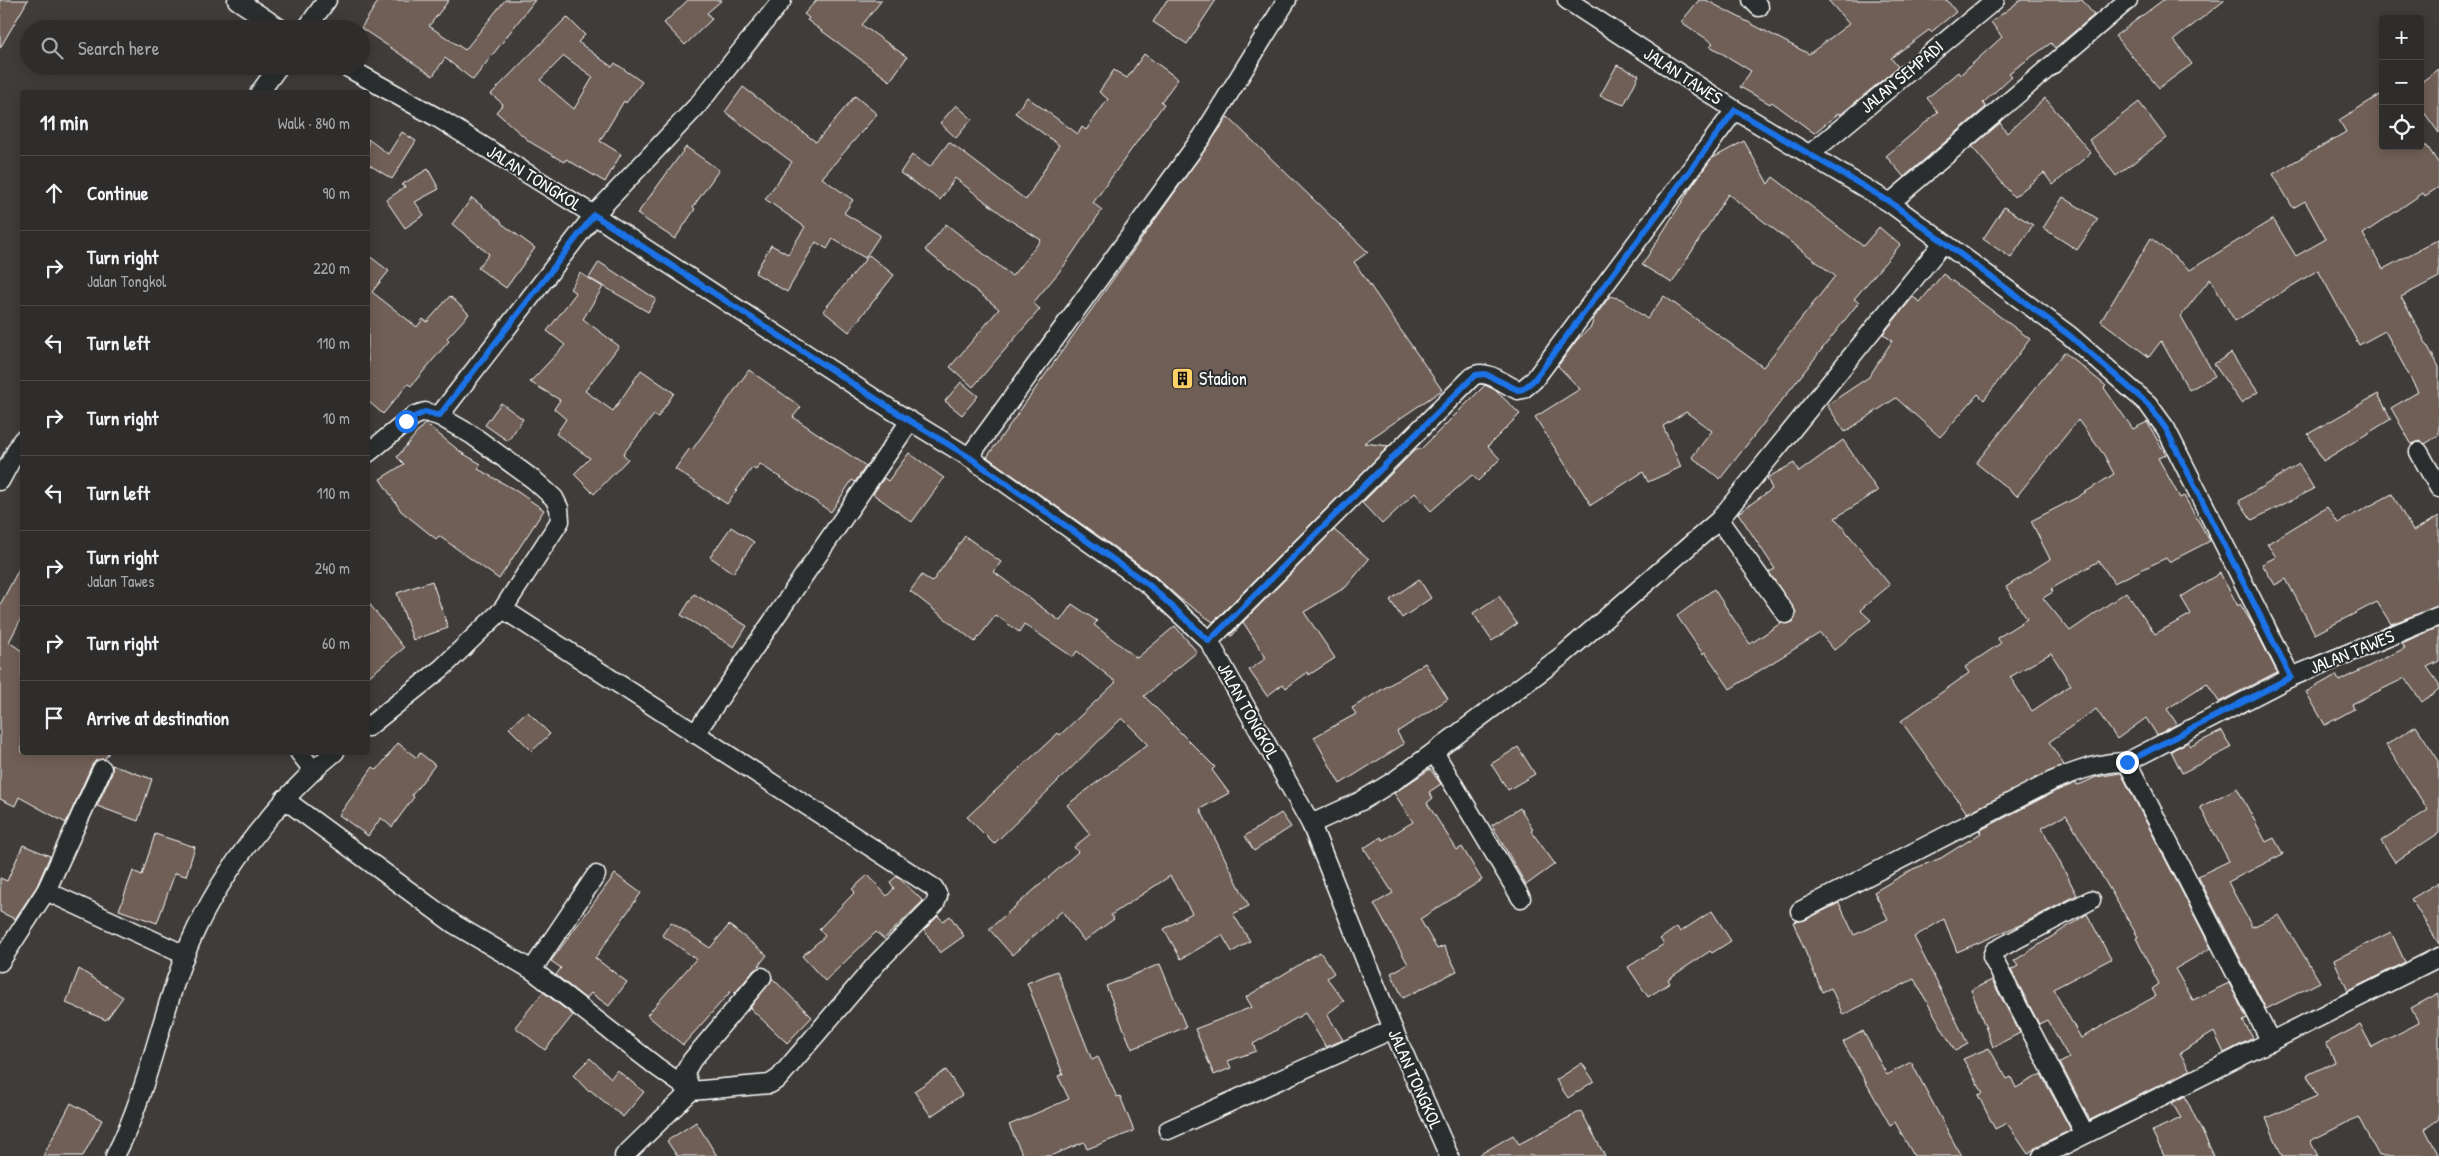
<!DOCTYPE html>
<html lang="en">
<head>
<meta charset="utf-8">
<style>
	body { margin:0; font-family:"Patrick Hand",sans-serif; background:#373534; color:#f1f3f6 }
	.controls { position:absolute; right:15px; top:15px; display:grid; overflow:hidden; border-radius:5px; box-shadow:0 2px 12px #0003 }
	.controls button { width:45px; height:45px; display:grid; place-items:center; padding:0; border:0; border-bottom:1px solid #4a4948; background:#2f2d2c; color:#f1f3f6; font:25px sans-serif }
	.stop { position:absolute; width:15px; height:15px; margin:-11px; border:4px solid #1a73e8; border-radius:50%; background:#fff }
	.stop.end { background:#1a73e8; border-color:#fff; box-shadow:0 1px 5px #0008 }
	.list { margin:0; padding:0; list-style:none }
	h2 { display:flex; justify-content:space-between; align-items:center; height:65px; margin:0; padding:0 20px; font-size:21px }
	h2 small { font-size:16px; font-weight:400; color:#a7a8a9 }
	.list li { display:grid; grid-template-columns:32px 1fr auto; gap:15px; align-items:center; box-sizing:border-box; height:75px; padding:0 20px; border-top:1px solid #4a4948 }
	.list b { display:block; font-size:19px; white-space:nowrap }
	.list p { margin:0; font-size:16px; white-space:nowrap; color:#a7a8a9 }
	.list em { font-size:16px; font-style:normal; color:#a7a8a9 }
	.icon { flex:none; width:28px; height:28px; fill:none; stroke:currentColor; stroke-width:2; stroke-linecap:round; stroke-linejoin:round }
	.map { position:relative; flex:none; width:2439px; height:1156px; overflow:hidden }
	.search { position:absolute; background:#2f2d2c; box-shadow:0 2px 12px #0003; left:20px; top:20px; width:350px; height:55px; display:flex; align-items:center; gap:12px; box-sizing:border-box; padding:0 18px; border-radius:28px; color:#a7a8a9; font-size:19px }
	.panel { position:absolute; background:#2f2d2c; box-shadow:0 2px 12px #0003; left:20px; top:90px; width:350px; height:665px; border-radius:5px }
	.map>svg:first-child { display:block }
	.building { fill:#6f5f56; stroke:#fff; fill-rule:evenodd }
	.lines { fill:none; stroke-linecap:round; stroke-linejoin:round }
	.minor-casing { stroke:#fff; stroke-width:21 }
	.minor { stroke:#2a2d2e; stroke-width:18 }
	.route { stroke:#1a73e8; stroke-width:6 }
	.labels { text-anchor:middle; stroke-width:4; stroke-linejoin:round; paint-order:stroke }
	.street-label { font-size:18px; fill:#fff; stroke:#2a2d2e }
	.poi-label { font-size:18px; fill:#fff; stroke:#2a2d2e; text-anchor:start }
</style>
</head>
<body>
<div class="map">
<svg width="2439" height="1156" viewBox="0 0 2439 1156">
	<rect width="100%" height="100%" fill="#3f3c3a"/>
	<filter id="ink" filterUnits="userSpaceOnUse"><feTurbulence type="fractalNoise" baseFrequency=".02" numOctaves="2"/><feDisplacementMap in="SourceGraphic" scale="10" xChannelSelector="R" yChannelSelector="G"/><feConvolveMatrix kernelMatrix="1 2 1 2 8 2 1 2 1" color-interpolation-filters="sRGB"/></filter>
	<g filter="url(#ink)">
		<g class="building">
			<polygon points="0,0 28,0 0,48"/>
			<polygon points="379,0 449,0 429,26 465,50 505,0 535,0 473,80 445,58 433,76 361,28"/>
			<polygon points="688,0 722,0 707,13 712,19 685,45 664,23"/>
			<polygon points="817,0 882,0 862,25 907,57 890,81 807,20 809,18 804,14"/>
			<polygon points="1167,0 1216,0 1187,44 1153,22"/>
			<polygon points="1699,0 1706,0 1809,54 1849,24 1828,0 1947,0 1956,12 1931,32 1929,30 1891,58 1898,67 1840,115 1839,113 1814,133 1772,102 1770,104 1740,87 1751,71 1710,46 1713,43 1681,22"/>
			<polygon points="2021,0 2082,0 2094,15 2055,48 2051,43 2009,73 2012,76 1983,103 1986,107 1904,177 1886,156 1938,112 1927,98 1958,72 1960,75 2002,37 1991,22"/>
			<polygon points="2163,0 2225,0 2174,40 2192,64 2159,88 2115,36"/>
			<path d="M 567,17 L 585,35 L 578,42 L 612,67 L 615,63 L 642,82 L 626,103 L 624,101 L 600,141 L 621,154 L 605,182 L 566,159 L 564,162 L 530,142 L 496,112 L 503,104 L 491,94 ZM 564,56 L 593,77 L 574,109 L 540,80 Z"/>
			<polygon points="1144,54 1178,79 1161,102 1164,104 1093,203 1102,210 1064,266 1033,303 1040,309 973,387 950,367 999,309 925,250 946,224 1012,276 1041,240 1008,219 955,178 940,200 900,173 912,155 930,167 949,142 1026,200 1059,145 1015,113 1027,97 1078,134 1082,127 1086,130 1108,99 1099,92 1114,70 1127,78"/>
			<polygon points="1617,65 1639,75 1624,105 1600,96"/>
			<polygon points="2439,69 2439,133 2420,107 2420,83"/>
			<polygon points="743,87 816,142 855,96 877,114 822,178 853,200 844,213 880,235 865,258 833,239 827,249 816,242 787,292 755,273 771,245 788,254 805,227 765,199 792,162 725,112"/>
			<polygon points="2383,93 2383,146 2427,146 2439,164 2439,187 2425,196 2423,193 2363,234 2383,269 2439,239 2439,277 2401,297 2439,367 2439,435 2425,444 2419,441 2412,445 2391,408 2418,392 2385,331 2359,345 2318,270 2235,321 2210,279 2181,316 2215,376 2189,390 2161,341 2149,357 2101,321 2151,238 2190,270 2273,219 2296,256 2326,239 2305,201 2293,208 2273,174 2346,132 2339,120"/>
			<polygon points="2045,98 2091,153 2053,185 2044,173 2014,197 1972,147 2000,123 2007,133"/>
			<polygon points="2139,102 2166,138 2116,176 2089,140"/>
			<polygon points="956,105 972,119 956,138 940,123"/>
			<polygon points="1228,117 1368,252 1354,262 1442,390 1364,443 1389,446 1213,622 1179,598 1155,576 987,457"/>
			<polygon points="402,132 416,141 392,179 368,164 368,139 388,154"/>
			<polygon points="1744,141 1768,184 1773,177 1863,246 1879,227 1900,245 1854,299 1859,302 1720,479 1692,457 1712,431 1686,412 1663,426 1681,467 1648,482 1643,472 1591,505 1535,417 1580,389 1558,366 1577,340 1591,327 1594,318 1610,296 1621,299 1647,319 1664,296 1763,367 1835,276 1728,194 1672,283 1642,265 1690,189 1711,159"/>
			<polygon points="686,147 719,170 693,207 695,209 675,239 637,214"/>
			<polygon points="428,169 439,189 415,202 424,215 405,228 386,200 405,187 401,185"/>
			<polygon points="2063,197 2098,219 2077,250 2043,228"/>
			<polygon points="472,198 502,222 501,223 535,248 506,288 478,268 489,254 452,224"/>
			<polygon points="2004,207 2033,225 2011,258 1983,239"/>
			<polygon points="368,255 389,271 372,292 417,327 423,319 427,322 450,296 469,314 447,338 449,341 411,386 408,384 383,414 368,401"/>
			<polygon points="869,255 894,275 849,332 823,311"/>
			<polygon points="599,262 656,299 648,312 589,278"/>
			<polygon points="580,273 603,287 583,319 619,346 585,391 613,411 641,370 674,393 658,417 654,415 623,454 628,459 594,494 574,474 590,458 556,434 566,419 554,409 560,400 530,382 565,345 547,331 576,293 570,289"/>
			<polygon points="1943,274 2030,339 1984,400 1978,394 1940,437 1896,398 1845,432 1827,405 1869,377 1892,341 1883,334 1913,297 1920,302"/>
			<path d="M 2064,352 L 2106,386 L 2104,388 L 2133,429 L 2147,422 L 2166,455 L 2158,458 L 2180,498 L 2184,496 L 2210,541 L 2169,562 L 2166,558 L 2114,583 L 2099,561 L 2051,589 L 2053,592 L 2043,598 L 2070,631 L 2126,592 L 2155,634 L 2191,614 L 2181,597 L 2220,573 L 2238,606 L 2240,604 L 2253,625 L 2277,672 L 2219,702 L 2207,683 L 2167,709 L 2177,724 L 2157,735 L 2146,718 L 2117,739 L 2096,709 L 2049,742 L 2064,765 L 1967,813 L 1901,721 L 1969,673 L 1965,667 L 2001,643 L 1997,638 L 2027,619 L 2006,587 L 2050,559 L 2031,521 L 2076,498 L 2114,474 L 2104,455 L 2078,420 L 2017,496 L 1976,463 ZM 2051,653 L 2071,685 L 2032,711 L 2010,677 Z"/>
			<polygon points="2231,353 2258,392 2241,403 2214,364"/>
			<polygon points="749,370 801,407 793,417 866,466 855,482 852,480 831,512 760,464 756,470 752,468 727,504 675,469 690,448 692,450"/>
			<polygon points="961,382 978,396 962,415 945,401"/>
			<polygon points="1485,385 1495,390 1520,414 1488,446 1500,459 1478,481 1472,475 1431,511 1415,493 1382,524 1362,503 1416,449 1421,449"/>
			<polygon points="2378,394 2391,419 2323,461 2308,434"/>
			<polygon points="501,403 523,419 508,441 485,425"/>
			<polygon points="425,423 462,453 481,464 478,469 515,490 544,510 499,579 439,536 436,539 401,511 380,479 404,464 397,457"/>
			<polygon points="1843,440 1878,491 1835,518 1890,585 1860,610 1871,620 1834,650 1820,633 1730,689 1705,652 1703,654 1677,616 1714,589 1750,644 1781,623 1793,622 1796,613 1769,572 1775,569 1738,513 1772,489 1767,478 1794,463 1799,472"/>
			<polygon points="909,453 944,478 912,522 873,494 884,478 888,481"/>
			<polygon points="2299,464 2314,489 2252,520 2239,501"/>
			<polygon points="2392,494 2413,531 2439,516 2439,606 2391,624 2377,602 2315,634 2286,579 2275,585 2262,564 2276,557 2267,544 2327,507 2338,523"/>
			<polygon points="731,527 754,542 733,573 710,557"/>
			<polygon points="1334,530 1369,559 1346,587 1304,612 1335,658 1309,675 1308,672 1286,688 1283,684 1267,696 1249,670 1265,659 1265,656 1243,622 1232,636 1230,635"/>
			<polygon points="965,536 1001,562 994,572 1060,621 1072,604 1097,621 1094,625 1137,658 1175,626 1197,652 1144,696 1215,767 1212,770 1229,793 1200,809 1249,906 1233,914 1250,941 1232,952 1222,935 1181,959 1164,929 1192,913 1170,876 1111,915 1114,919 1084,941 1062,911 1012,955 989,929 1078,852 1074,847 1090,834 1067,805 1148,744 1122,718 994,844 967,817 1058,733 1060,735 1116,682 1077,651 1073,657 1024,624 1019,632 996,615 975,642 910,591 922,575 932,582"/>
			<polygon points="22,563 22,617 9,642 22,651 22,752 109,752 105,759 96,760 92,765 66,823 19,797 15,806 0,799 0,605"/>
			<polygon points="1419,579 1431,598 1402,618 1390,600"/>
			<polygon points="432,581 448,628 413,640 397,593"/>
			<polygon points="694,594 747,626 734,647 681,615"/>
			<polygon points="1499,596 1517,624 1492,641 1473,613"/>
			<polygon points="368,602 404,648 368,677"/>
			<polygon points="2439,627 2439,661 2427,667 2439,684 2439,689 2422,702 2405,678 2352,704 2354,709 2325,725 2306,692 2336,675 2339,681 2405,648 2402,643"/>
			<polygon points="1425,663 1448,699 1397,732 1404,744 1340,784 1314,737 1356,714 1352,708"/>
			<polygon points="527,711 550,734 532,751 509,728"/>
			<polygon points="2416,726 2439,761 2439,833 2395,862 2381,841 2428,810 2386,745"/>
			<polygon points="2222,731 2231,748 2182,773 2171,751 2188,742 2191,746"/>
			<polygon points="398,743 417,758 420,753 435,765 412,795 414,797 392,827 381,818 368,836 339,815 373,767 377,770"/>
			<polygon points="1518,747 1535,774 1508,790 1491,764"/>
			<polygon points="112,765 152,779 138,821 97,806 112,773"/>
			<polygon points="1430,769 1441,784 1429,792 1433,798 1427,803 1457,850 1462,847 1482,880 1420,919 1437,949 1444,946 1457,971 1403,998 1391,973 1408,964 1374,904 1393,893 1364,848 1381,837 1383,840 1413,822 1394,793"/>
			<polygon points="2121,773 2211,948 2175,969 2193,1000 2229,983 2247,1019 2243,1021 2253,1038 2224,1053 2214,1032 2180,1053 2190,1070 2090,1120 2060,1063 2069,1058 2047,1020 2039,1024 2011,970 2018,966 2014,961 2087,914 2111,959 2053,989 2081,1038 2156,996 2152,989 2159,984 2136,938 2138,937 2066,815 2042,828 2077,895 2022,924 1957,952 1944,919 1914,937 1968,1044 1955,1051 1914,979 1843,1015 1831,988 1822,992 1793,922 1805,920 1839,903 1854,935 1888,919 1874,892 1913,869 1941,858 1981,833 1979,831 2056,791 2076,783 2077,785 2081,784 2096,777"/>
			<polygon points="2237,788 2266,842 2274,838 2283,854 2228,882 2252,927 2279,915 2320,982 2266,1009 2198,876 2229,861 2200,807"/>
			<polygon points="1520,808 1533,829 1531,831 1555,864 1526,885 1492,825"/>
			<polygon points="1281,813 1291,827 1254,851 1245,836"/>
			<polygon points="155,834 195,847 186,876 175,873 157,923 119,910 133,871 142,875"/>
			<polygon points="23,845 50,856 37,886 15,919 0,912 0,878 7,881"/>
			<polygon points="615,874 641,893 595,958 627,982 609,1006 591,993 586,999 556,975 561,968 551,961"/>
			<polygon points="868,875 887,896 894,888 890,882 897,876 923,901 884,939 876,932 825,981 802,956 825,936 819,929 855,892 852,889"/>
			<polygon points="2439,882 2439,944 2411,899"/>
			<polygon points="1712,911 1731,941 1712,953 1710,951 1668,979 1670,983 1648,997 1628,967 1664,944 1660,939 1677,927 1680,932"/>
			<polygon points="938,916 943,921 950,916 964,936 940,953 924,930"/>
			<polygon points="671,922 710,948 729,925 767,955 759,965 761,967 754,970 735,993 732,990 683,1045 647,1015 696,959 662,935"/>
			<polygon points="2391,932 2405,962 2348,991 2334,960"/>
			<polygon points="1320,952 1334,973 1327,978 1344,1001 1327,1014 1343,1040 1326,1047 1305,1013 1253,1044 1256,1051 1228,1061 1231,1068 1214,1075 1195,1029 1252,1007 1246,997"/>
			<polygon points="1160,964 1186,1027 1132,1049 1106,986"/>
			<polygon points="79,969 123,997 106,1020 66,1003"/>
			<polygon points="1057,971 1092,1060 1098,1057 1117,1097 1120,1096 1134,1131 1087,1149 1084,1142 1051,1156 1023,1156 1009,1125 1069,1099 1058,1076 1063,1074 1027,983"/>
			<polygon points="772,978 812,1017 787,1043 750,1008"/>
			<polygon points="1992,980 2020,1033 1993,1047 1971,990"/>
			<polygon points="543,992 573,1015 545,1050 515,1027"/>
			<polygon points="2439,993 2439,1119 2425,1129 2439,1156 2379,1156 2358,1117 2310,1141 2318,1156 2282,1156 2266,1118 2317,1096 2307,1075 2335,1062 2326,1043 2360,1025 2372,1047 2419,1023 2411,1008"/>
			<polygon points="1863,1031 1887,1075 1911,1062 1961,1156 1914,1156 1895,1122 1890,1125 1843,1042"/>
			<polygon points="1989,1048 2007,1079 2011,1077 2016,1088 2041,1074 2071,1130 2037,1146 2028,1154 2007,1123 1995,1129 1978,1095 1983,1093 1963,1059"/>
			<polygon points="590,1058 611,1078 617,1070 644,1092 623,1117 590,1090 588,1091 573,1075"/>
			<polygon points="1582,1063 1594,1081 1568,1098 1556,1080"/>
			<polygon points="946,1070 962,1095 931,1116 914,1091"/>
			<polygon points="2185,1096 2195,1117 2214,1156 2164,1156 2152,1131 2181,1118 2172,1103"/>
			<polygon points="71,1103 102,1120 83,1156 43,1156"/>
			<polygon points="1581,1111 1605,1156 1477,1156 1513,1135 1519,1144"/>
			<polygon points="696,1122 717,1156 677,1156 667,1141"/>
		</g>
		<g class="lines">
			<defs>
				<g id="minor">
					<polyline points="237,0 281,29"/>
					<polyline points="1567,0 1735,110 1890,203 2069,335 2148,404 2166,429 2291,677"/>
					<polyline points="1752,0 1759,7"/>
					<polyline points="306,29 327,0"/>
					<polyline points="345,66 438,118 594,215 892,410 969,457 1149,585 1209,641 1311,824 1393,1029 1449,1156"/>
					<polyline points="260,92 279,66"/>
					<polyline points="1810,154 1995,0"/>
					<polyline points="1890,203 2128,0"/>
					<polyline points="2419,452 2439,488"/>
					<polyline points="368,453 415,415 425,412 439,416"/>
					<polyline points="969,457 1202,137 1287,0"/>
					<polyline points="0,481 22,440"/>
					<polyline points="1719,520 1786,614"/>
					<path d="M 1209,641 L 1472,377 C 1485,367 1505,385 1518,390 L 1523,389 L 1534,380 L 1735,110"/>
					<polyline points="368,727 442,668 503,609 560,521 559,508 554,498 534,480 472,435 439,416 594,215 697,106 782,0"/>
					<polyline points="695,734 910,421"/>
					<polyline points="299,752 313,770"/>
					<polyline points="1434,752 1521,898"/>
					<polyline points="2127,762 2271,1042"/>
					<polyline points="284,799 454,924 532,970 657,1067 691,1091 770,1084 779,1078 877,963 935,904 938,896 934,888 503,609"/>
					<polyline points="1311,824 1361,801 1394,781 1434,752 1563,655 1719,520 1943,243"/>
					<polyline points="46,891 185,955"/>
					<path d="M 1800,911 L 2052,781 C 2077,771 2100,762 2127,762 L 2291,677 L 2439,616"/>
					<polyline points="0,962 46,891 102,769"/>
					<polyline points="532,970 596,875"/>
					<polyline points="1168,1130 1393,1029"/>
					<polyline points="2085,1134 1992,957 1994,951 2091,900"/>
					<path d="M 115,1156 C 148,1092 159,1021 185,955 C 214,881 274,802 335,752"/>
					<polyline points="624,1156 691,1091 685,1072 692,1060 762,977"/>
					<polyline points="2042,1156 2439,957"/>
				</g>
			</defs>
			<use href="#minor" class="minor-casing"/>
			<use href="#minor" class="minor"/>
		</g>
	</g>
	<g class="lines" filter="url(#ink)">
		<polyline class="route" points="406,421 425,412 439,416 594,215 910,421 969,457 1149,585 1209,641 1475,375 1485,374 1518,390 1523,389 1534,380 1735,110 1890,202 2069,335 2148,404 2166,429 2291,677 2127,762"/>
	</g>
	<defs>
		<symbol id="building-square" viewBox="-11 -11 22 22"><rect x="-9" y="-9" width="18" height="18" rx="4" fill="#ffd166" stroke="#2a2d2e"/><path d="M-4-6H4V6H1V3H-1V6H-4ZM-2.5-4.3h1.7v1.8h-1.7ZM.8-4.3h1.7v1.8H.8ZM-2.5-1h1.7V.8h-1.7ZM.8-1h1.7V.8H.8Z" fill="#111"/></symbol>
	</defs>
	<g fill-rule="evenodd">
		<use href="#building-square" x="1170" y="366" width="25" height="25"/>
	</g>
	<g class="labels">
		<g class="street-label">
			<text transform="translate(1683 76) rotate(33)" y="6">JALAN TAWES</text>
			<text transform="translate(1902 77) rotate(-40)" y="6">JALAN SEMPADI</text>
			<text transform="translate(534 178) rotate(32)" y="6">JALAN TONGKOL</text>
			<text transform="translate(2352 652) rotate(-22)" y="6">JALAN TAWES</text>
			<text transform="translate(1248 711) rotate(61)" y="6">JALAN TONGKOL</text>
			<text transform="translate(1415 1079) rotate(66)" y="6">JALAN TONGKOL</text>
		</g>
		<g class="poi-label">
			<text x="1199" y="385">Stadion</text>
		</g>
	</g>
</svg>
<div class="controls">
<button>+</button>
<button>−</button>
<button><svg class="icon" aria-label="locate" viewBox="0 0 24 24"><circle cx="12" cy="12" r="6"/><path d="M12 2v4M12 18v4M2 12h4M18 12h4"/></svg></button>
</div>
<div class="stop" style="left:406px;top:421px"></div>
<div class="stop end" style="left:2127px;top:762px"></div>
<div class="search"><svg class="icon" aria-label="search" viewBox="0 0 24 24"><circle cx="10" cy="10" r="6"/><path d="M15 15l6 6"/></svg>Search here</div>
<section class="panel">
<h2>11 min<small>Walk · 840 m</small></h2>
<ul class="list">
<li><svg class="icon" aria-label="ahead" viewBox="0 0 24 24"><path d="M12 20V5M6 11l6-6 6 6"/></svg><div><b>Continue</b></div><em>90 m</em></li>
<li><svg class="icon" aria-label="right" viewBox="0 0 24 24"><path d="M7 20v-9h11M14 6l5 5-5 5"/></svg><div><b>Turn right</b><p>Jalan Tongkol</p></div><em>220 m</em></li>
<li><svg class="icon" aria-label="left" viewBox="0 0 24 24"><path d="M17 20v-9H6M10 6l-5 5 5 5"/></svg><div><b>Turn left</b></div><em>110 m</em></li>
<li><svg class="icon" aria-label="right" viewBox="0 0 24 24"><path d="M7 20v-9h11M14 6l5 5-5 5"/></svg><div><b>Turn right</b></div><em>10 m</em></li>
<li><svg class="icon" aria-label="left" viewBox="0 0 24 24"><path d="M17 20v-9H6M10 6l-5 5 5 5"/></svg><div><b>Turn left</b></div><em>110 m</em></li>
<li><svg class="icon" aria-label="right" viewBox="0 0 24 24"><path d="M7 20v-9h11M14 6l5 5-5 5"/></svg><div><b>Turn right</b><p>Jalan Tawes</p></div><em>240 m</em></li>
<li><svg class="icon" aria-label="right" viewBox="0 0 24 24"><path d="M7 20v-9h11M14 6l5 5-5 5"/></svg><div><b>Turn right</b></div><em>60 m</em></li>
<li><svg class="icon" aria-label="arrive" viewBox="0 0 24 24"><path d="M6 21V4h12l-3 4 3 4H6"/></svg><div><b>Arrive at destination</b></div></li>
</ul>
</section>
</div>
</body>
</html>
